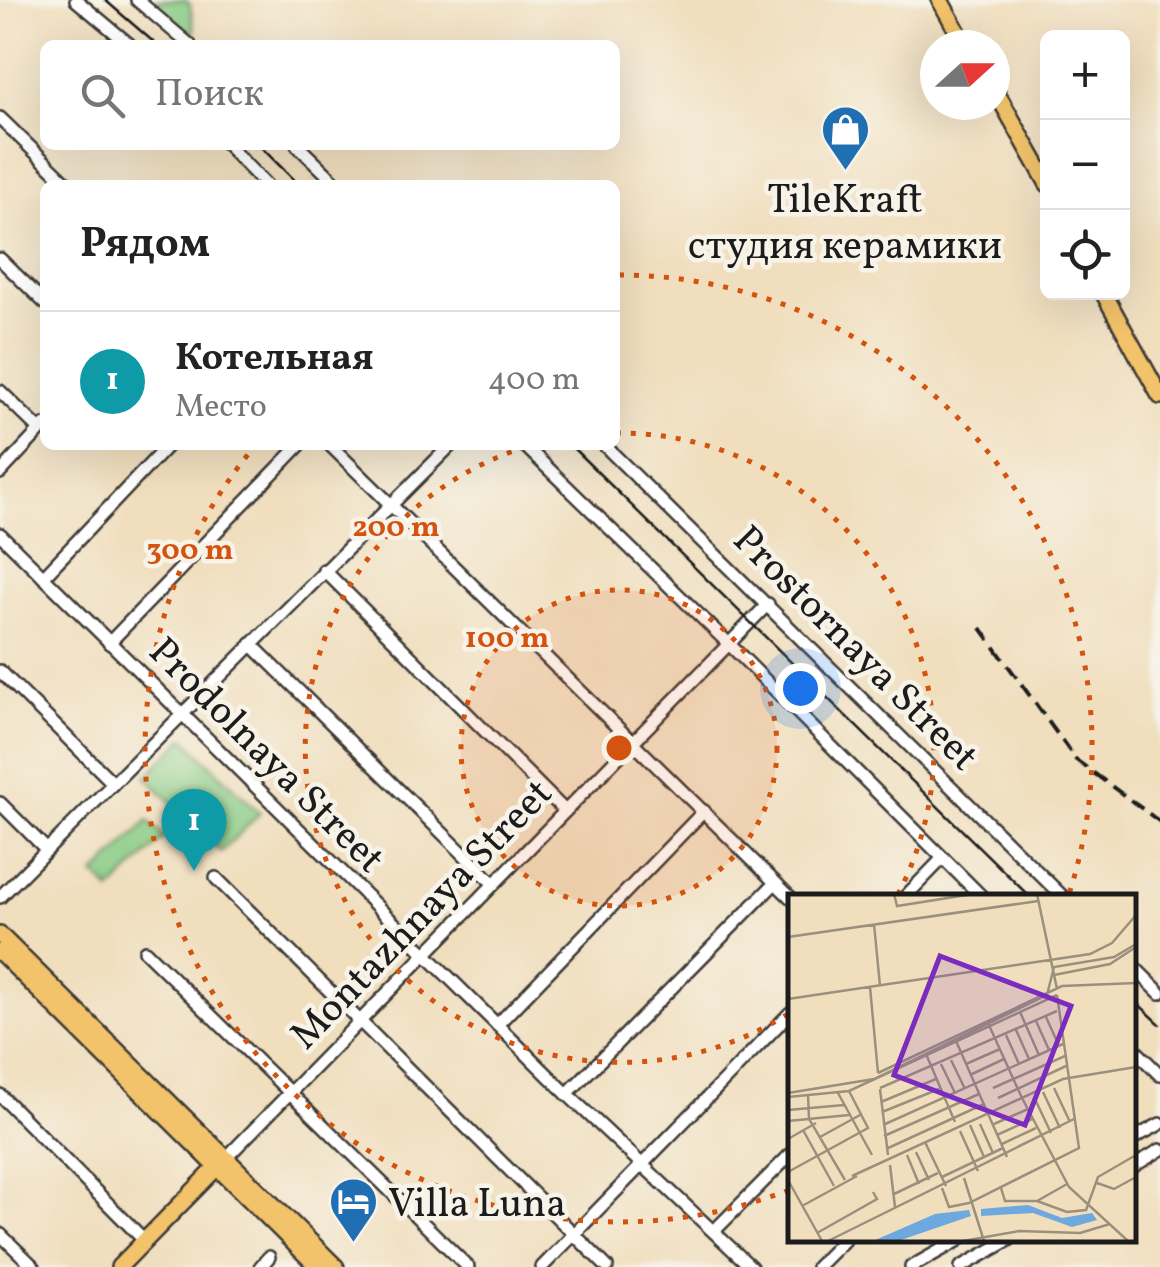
<!DOCTYPE html>
<html lang="ru">
<head>
<meta charset="utf-8">
<style>
	body { margin:0; font-family:Vollkorn,serif; background:#f6f6f6; color:#222 }
	.controls { position:absolute; right:30px; top:30px; display:grid; overflow:hidden; border-radius:15px; box-shadow:0 10px 40px #0002 }
	.controls button { width:90px; height:90px; display:grid; place-items:center; padding:0; border:0; border-bottom:2px solid #e0e0e0; background:#fff; color:#222; font:50px sans-serif }
	.compass { position:absolute; left:920px; top:30px; width:90px; height:90px; border-radius:50%; background:#fff; box-shadow:0 10px 40px #0002; rotate:69deg }
	.you { position:absolute; left:800px; top:688px; width:35px; height:35px; margin:-25px; border:8px solid #fff; border-radius:50%; background:#1a73e8; box-shadow:0 0 0 15px #1a73e833 }
	.badge { display:grid; place-items:center; width:65px; height:65px; border-radius:50%; background:#db2777; color:#fff; font-size:32px; font-weight:700 }
	.pin { position:absolute; translate:-50% -82px; filter:drop-shadow(0 2px 5px #0008) }
	.pin::after { content:''; position:absolute; top:52px; width:35px; height:30px; background:inherit; clip-path:polygon(0 0,100% 0,50% 100%) }
	.list { margin:0; padding:0; list-style:none }
	h2 { display:flex; justify-content:space-between; align-items:center; height:130px; margin:0; padding:0 40px; font-size:42px }
	h2 small { font-size:32px; font-weight:400; color:#767676 }
	.list li { display:grid; grid-template-columns:65px 1fr auto; gap:30px; align-items:center; box-sizing:border-box; height:140px; padding:0 40px; border-top:2px solid #e0e0e0 }
	.list b { display:block; font-size:38px; white-space:nowrap }
	.list p { margin:0; font-size:32px; white-space:nowrap; color:#767676 }
	.list em { font-size:32px; font-style:normal; color:#767676 }
	.icon { flex:none; width:55px; height:55px; fill:none; stroke:currentColor; stroke-width:2; stroke-linecap:round; stroke-linejoin:round }
	.map { position:relative; flex:none; width:1160px; height:1267px; overflow:hidden }
	.search { position:absolute; background:#fff; box-shadow:0 10px 40px #0002; left:40px; top:40px; width:580px; height:110px; display:flex; align-items:center; gap:25px; box-sizing:border-box; padding:0 35px; border-radius:15px; color:#767676; font-size:38px }
	.panel { position:absolute; background:#fff; box-shadow:0 10px 40px #0002; left:40px; top:180px; width:580px; height:270px; border-radius:15px }
	.map>svg:first-child { display:block }
	.green { fill:#88cb84; stroke:#527450; stroke-width:2.5 }
	.lines { fill:none; stroke-linecap:round; stroke-linejoin:round }
	.minor-casing { stroke:#3c3934; stroke-width:16 }
	.major-casing { stroke:#3c3934; stroke-width:20 }
	.minor { stroke:#fff; stroke-width:11 }
	.major { stroke:#f2c36a; stroke-width:15 }
	.tram { stroke:#1c1c1c; stroke-width:2.5 }
	.rail { stroke:#1c1c1c; stroke-width:4; stroke-dasharray:15 8; stroke-linecap:butt }
	.ring { fill:none; stroke:#d4530e; stroke-width:5; stroke-dasharray:5 10 }
	.labels { text-anchor:middle; stroke-width:9; stroke-linejoin:round; paint-order:stroke }
	.poi-label { font-size:40px; fill:#1c1c1c; stroke:#f7f3e8 }
	.street-label { font-size:40px; fill:#1c1c1c; stroke:#f7f3e8 }
	.inset-road { fill:none; stroke:#9b907d; stroke-width:2.5 }
	.view { fill:#7b2cbf; fill-opacity:0.15; stroke:#7b2cbf; stroke-width:5 }
	.inset-edge { fill:none; stroke:#1c1c1c; stroke-width:5 }
	.centre { fill:#d4530e; stroke:#f7f3e8; stroke-width:5 }
	.ring-label { font-size:30px; text-anchor:middle; font-weight:bold; fill:#d4530e; stroke:#f7f3e8; stroke-width:9; stroke-linejoin:round; paint-order:stroke }
</style>
</head>
<body>
<div class="map">
<svg width="1160" height="1267" viewBox="0 0 1160 1267">
	<rect width="100%" height="100%" fill="#f7f3e8"/>
	<filter id="ink" filterUnits="userSpaceOnUse"><feTurbulence type="fractalNoise" baseFrequency=".01" numOctaves="2"/><feDisplacementMap in="SourceGraphic" scale="20" xChannelSelector="R" yChannelSelector="G"/><feConvolveMatrix kernelMatrix="1 2 1 2 8 2 1 2 1" color-interpolation-filters="sRGB"/></filter>
	<filter id="wash" filterUnits="userSpaceOnUse"><feTurbulence type="fractalNoise" baseFrequency=".0048" numOctaves="4" result="noise"/><feDisplacementMap in="SourceGraphic" scale="40" xChannelSelector="R" yChannelSelector="G"/><feGaussianBlur stdDeviation="2.25" result="paint"/><feColorMatrix in="noise" values="0 0 0 0 0 0 0 0 0 0 0 0 0 0 0 0 0 1.4 0 .05"/><feComposite in="paint" operator="in"/></filter>
	<g filter="url(#wash)">
		<rect width="100%" height="100%" fill="#f0debd"/>
		<g class="green">
			<polygon points="151,0 185,0 190,4 195,36"/>
			<polygon points="184,738 260,813 221,852 146,777"/>
			<polygon points="148,821 165,837 111,891 95,875"/>
		</g>
	</g>
	<g filter="url(#ink)">
		<g class="lines">
			<defs>
				<g id="minor">
					<polyline points="76,0 130,45"/>
					<polyline points="137,0 190,45"/>
					<polyline points="0,118 69,185"/>
					<polyline points="227,145 266,185"/>
					<polyline points="297,145 338,185"/>
					<polyline points="0,259 45,303"/>
					<polyline points="0,391 40,430"/>
					<polyline points="330,445 790,897"/>
					<polyline points="524,445 729,644 982,897"/>
					<polyline points="604,445 1063,897"/>
					<polyline points="0,473 45,425"/>
					<polyline points="0,534 567,1094 751,1267"/>
					<polyline points="324,570 565,811"/>
					<polyline points="43,577 168,445"/>
					<polyline points="109,643 300,445"/>
					<polyline points="251,644 494,884"/>
					<polyline points="0,671 113,783"/>
					<polyline points="0,803 47,850"/>
					<polyline points="216,878 607,1267"/>
					<polyline points="0,897 451,445"/>
					<polyline points="905,897 943,858"/>
					<polyline points="145,951 468,1267"/>
					<polyline points="1132,965 1160,993"/>
					<polyline points="497,1025 704,811"/>
					<polyline points="1132,1047 1160,1075"/>
					<polyline points="567,1094 775,883"/>
					<polyline points="0,1095 145,1241"/>
					<polyline points="1132,1139 1160,1124"/>
					<polyline points="226,1158 768,604"/>
					<polyline points="1132,1167 1160,1150"/>
					<polyline points="714,1231 790,1155"/>
					<polyline points="0,1234 34,1267"/>
					<polyline points="260,1267 269,1257"/>
					<polyline points="542,1267 790,1013"/>
					<polyline points="817,1267 844,1240"/>
					<polyline points="911,1267 959,1240"/>
					<polyline points="961,1267 1009,1240"/>
				</g>
				<g id="major">
					<polyline points="940,0 965,45"/>
					<polyline points="995,90 1048,184"/>
					<polyline points="1103,292 1160,396"/>
					<polyline points="0,935 336,1267"/>
					<polyline points="0,952 318,1267"/>
					<polyline points="119,1267 224,1160"/>
				</g>
			</defs>
			<use href="#minor" class="minor-casing"/>
			<use href="#major" class="major-casing"/>
			<use href="#minor" class="minor"/>
			<use href="#major" class="major"/>
			<g class="tram">
				<polyline points="105,0 157,45"/>
				<polyline points="259,145 299,185"/>
				<polyline points="570,445 1030,897"/>
				<polyline points="1132,998 1160,1024"/>
			</g>
			<polyline class="rail" points="981,628 1076,760 1160,822"/>
		</g>
	</g>
	<circle cx="619" cy="748" r="158" fill="#d4530e" fill-opacity=".12"/>
	<g class="ring">
		<circle cx="619" cy="748" r="158"/>
		<path d="M788 1014A315 315 0 1 1 532 445M616 433A315 315 0 0 1 897 896"/>
		<path d="M789 1190A473 473 0 0 1 254 447M619 275A473 473 0 0 1 1069 894"/>
	</g>
	<defs>
		<symbol id="shop-pin" viewBox="-11 -11 22 30"><path d="M0 17L-7.5 6A9.5 9.5 0 1 1 7.5 6Z" fill="#1f6fb2" stroke="#f7f3e8"/><path d="M-5-2.5h2.3a2.7 3.5 0 0 1 5.4 0H5L5.5 6h-11ZM-1.5-2.5h3a1.5 2.3 0 0 0-3 0Z" fill="#fff"/></symbol>
		<symbol id="hotel-pin" viewBox="-11 -11 22 30"><path d="M0 17L-7.5 6A9.5 9.5 0 1 1 7.5 6Z" fill="#1f6fb2" stroke="#f7f3e8"/><path d="M-6-4.5h1.5V1H6V5H4.5V3h-9V5H-6ZM-4 0a1.8 1.8 0 1 1 3.6 0ZM.5 0V-2.5h3Q6-2.5 6 0Z" fill="#fff"/></symbol>
	</defs>
	<g fill-rule="evenodd">
		<use href="#shop-pin" x="818" y="102" width="55" height="75"/>
		<use href="#hotel-pin" x="326" y="1174" width="55" height="75"/>
	</g>
	<g class="labels">
		<g class="poi-label">
			<text x="845" y="212">TileKraft<tspan x="845" dy="46">студия керамики</tspan></text>
			<text x="388" y="1216" text-anchor="start">Villa Luna</text>
		</g>
		<g class="street-label">
			<text transform="translate(857 647) rotate(45)" y="14">Prostornaya Street</text>
			<text transform="translate(268 754) rotate(45)" y="14">Prodolnaya Street</text>
			<text transform="translate(420 913) rotate(-46)" y="14">Montazhnaya Street</text>
		</g>
	</g>
	<g transform="translate(788 894)">
		<rect width="348" height="348" fill="#f0debd"/>
		<path d="M 240,311 L 274,324 L 304,319 L 309,326 L 284,333 L 245,319 L 193,322 L 193,315 ZM 181,316 L 183,322 L 110,347 L 85,347 L 147,320 Z" fill="#6da8de"/>
		<path class="inset-road" d="M 106,0 L 109,12 L 185,0M 249,0 L 269,95M 86,30 L 92,92M 0,43 L 250,7M 266,81 L 322,70 L 348,53M 82,93 L 90,179M 0,105 L 302,60 L 324,49 L 348,21M 232,118 L 251,161M 258,123 L 271,152M 248,127 L 261,156M 200,129 L 234,204M 228,136 L 241,165M 218,141 L 231,170M 168,147 L 219,263M 138,160 L 167,228M 163,166 L 177,195M 153,170 L 167,199M 178,170 L 212,155M 90,179 L 274,92 L 348,89M 182,181 L 216,165M 92,194 L 269,117M 205,194 L 277,162M 266,194 L 282,228M 92,195 L 100,261M 255,198 L 272,234M 0,199 L 86,185 L 259,101 L 266,73 L 326,63 L 348,50M 50,199 L 84,261M 20,201 L 21,225 L 57,286M 0,203 L 61,197 L 269,101M 246,203 L 263,239M 210,204 L 278,172M 234,204 L 281,293 L 340,347M 93,208 L 148,185M 0,216 L 56,211M 94,218 L 151,195M 0,227 L 61,221M 192,230 L 205,259M 206,230 L 240,215M 95,231 L 275,150M 182,231 L 196,263M 15,236 L 46,292M 172,237 L 190,277M 209,241 L 244,225M 96,242 L 191,200M 32,243 L 72,221M 0,245 L 28,229M 137,248 L 158,292M 214,250 L 248,234M 98,255 L 196,210M 128,258 L 141,286M 119,261 L 131,290M 102,271 L 107,313M 0,278 L 80,234 L 61,197M 64,282 L 275,185 L 348,173M 154,283 L 215,254M 176,284 L 196,347M 0,286 L 34,347M 309,289 L 326,295 L 348,283M 154,294 L 161,313 L 181,309 L 291,254 L 269,101M 213,294 L 217,307 L 249,307 L 279,290M 106,300 L 150,279M 249,307 L 279,318 L 298,316 L 310,283 L 348,261M 14,312 L 69,282M 29,339 L 89,305 L 85,298M 40,347 L 286,225M 175,347 L 231,337 L 292,339 L 322,330"/>
		<path class="view" d="M 152,62 L 283,112 L 237,231 L 106,181 Z"/>
		<rect width="348" height="348" class="inset-edge"/>
	</g>
	<circle cx="619" cy="748" r="15" class="centre"/>
	<g class="ring-label">
		<text x="396" y="536">200 m</text>
		<text x="190" y="559">300 m</text>
		<text x="507" y="647">100 m</text>
	</g>
</svg>
<div class="controls">
<button>+</button>
<button>−</button>
<button><svg class="icon" aria-label="locate" viewBox="0 0 24 24"><circle cx="12" cy="12" r="6"/><path d="M12 2v4M12 18v4M2 12h4M18 12h4"/></svg></button>
</div>
<svg class="compass" viewBox="-18 -18 36 36"><path d="M0-13l5 13h-10z" fill="#e53935"/><path d="M0 13l5-13h-10z" fill="#767676"/></svg>
<div class="you"></div>
<div class="pin badge" style="left:194px;top:871px;background:#0f9aa8">1</div>
<div class="search"><svg class="icon" aria-label="search" viewBox="0 0 24 24"><circle cx="10" cy="10" r="6"/><path d="M15 15l6 6"/></svg>Поиск</div>
<section class="panel">
<h2>Рядом<small></small></h2>
<ul class="list">
<li><span class="badge" style="background:#0f9aa8">1</span><div><b>Котельная</b><p>Место</p></div><em>400 m</em></li>
</ul>
</section>
</div>
</body>
</html>
